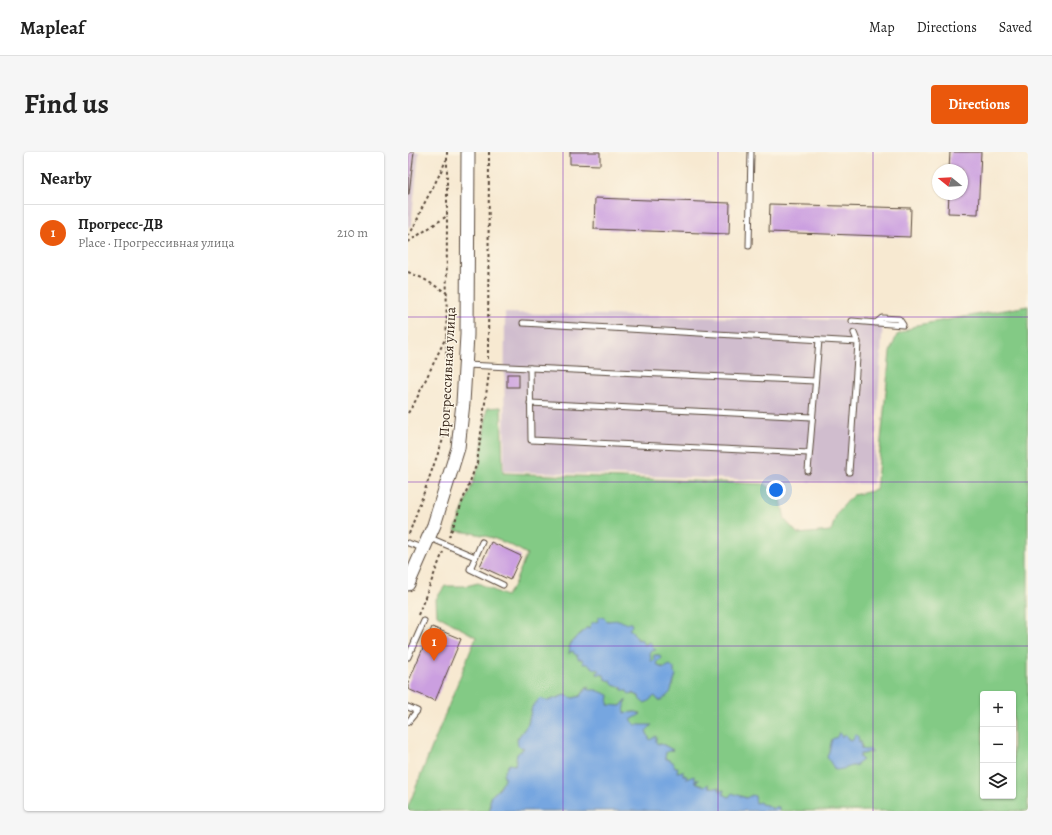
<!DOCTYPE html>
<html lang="en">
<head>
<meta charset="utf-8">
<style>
	body { margin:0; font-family:Alegreya,serif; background:#f6f6f6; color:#222 }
	.controls { position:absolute; right:12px; bottom:12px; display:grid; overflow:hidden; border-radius:4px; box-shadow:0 1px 3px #0004 }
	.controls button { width:36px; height:36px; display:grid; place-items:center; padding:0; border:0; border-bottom:1px solid #e0e0e0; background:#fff; color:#222; font:20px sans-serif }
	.compass { position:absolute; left:524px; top:12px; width:36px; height:36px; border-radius:50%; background:#fff; box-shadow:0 1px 3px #0004; rotate:288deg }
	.you { position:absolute; left:368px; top:338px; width:14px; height:14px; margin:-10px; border:3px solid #fff; border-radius:50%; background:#1a73e8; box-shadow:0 0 0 6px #1a73e833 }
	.badge { display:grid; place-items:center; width:26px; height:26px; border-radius:50%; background:#ea580c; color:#fff; font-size:13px; font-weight:700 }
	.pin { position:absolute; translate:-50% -33px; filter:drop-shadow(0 1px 2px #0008) }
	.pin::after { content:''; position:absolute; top:21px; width:14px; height:12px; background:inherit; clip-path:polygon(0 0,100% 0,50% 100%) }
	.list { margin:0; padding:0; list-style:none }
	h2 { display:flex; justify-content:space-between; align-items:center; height:52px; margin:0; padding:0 16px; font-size:17px }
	h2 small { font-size:13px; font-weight:400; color:#767676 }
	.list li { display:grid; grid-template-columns:26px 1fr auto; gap:12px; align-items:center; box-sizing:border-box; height:56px; padding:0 16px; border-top:1px solid #e0e0e0 }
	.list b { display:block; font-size:15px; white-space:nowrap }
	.list p { margin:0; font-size:13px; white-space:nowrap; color:#767676 }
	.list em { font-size:13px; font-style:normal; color:#767676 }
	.icon { flex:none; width:22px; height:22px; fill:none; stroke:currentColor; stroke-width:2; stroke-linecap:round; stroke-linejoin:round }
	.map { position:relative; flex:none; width:620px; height:659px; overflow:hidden; border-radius:4px }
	header { display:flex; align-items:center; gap:24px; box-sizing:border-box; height:56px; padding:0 20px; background:#fff; border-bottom:1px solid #e0e0e0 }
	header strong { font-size:19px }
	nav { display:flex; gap:22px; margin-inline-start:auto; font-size:14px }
	.intro { display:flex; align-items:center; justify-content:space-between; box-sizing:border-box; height:96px; padding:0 24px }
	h1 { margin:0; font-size:28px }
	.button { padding:10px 18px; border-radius:4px; background:#ea580c; color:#fff; font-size:14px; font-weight:700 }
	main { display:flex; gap:24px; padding:0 24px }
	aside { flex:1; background:#fff; border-radius:4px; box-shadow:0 1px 3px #0004 }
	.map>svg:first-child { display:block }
	.industrial { fill:#d0bdce }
	.green { fill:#83ca85; stroke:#5f7a52; fill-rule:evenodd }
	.water { fill:#76a6e0; stroke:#58687f }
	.building { fill:#cb9fe0 }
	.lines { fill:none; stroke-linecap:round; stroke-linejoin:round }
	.service-casing { stroke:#574739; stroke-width:7 }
	.tertiary-casing { stroke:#574739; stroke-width:15 }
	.path { stroke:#574739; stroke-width:2; stroke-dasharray:3 3; stroke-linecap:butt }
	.service { stroke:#fff; stroke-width:5 }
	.tertiary { stroke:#fff; stroke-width:13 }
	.grid { fill:none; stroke:#7b2cbf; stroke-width:1; stroke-opacity:0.55 }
	.labels { text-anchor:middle; stroke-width:3; stroke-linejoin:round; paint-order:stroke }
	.street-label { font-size:14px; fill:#3b2a1e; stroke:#fcf5e5 }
</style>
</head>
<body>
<header>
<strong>Mapleaf</strong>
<nav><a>Map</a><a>Directions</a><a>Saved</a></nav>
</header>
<div class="intro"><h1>Find us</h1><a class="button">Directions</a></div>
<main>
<aside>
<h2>Nearby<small></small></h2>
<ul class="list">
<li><span class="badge">1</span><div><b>Прогресс-ДВ</b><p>Place · Прогрессивная улица</p></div><em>210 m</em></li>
</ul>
</aside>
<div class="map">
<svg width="620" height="659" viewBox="0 0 620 659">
	<rect width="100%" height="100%" fill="#fcf5e5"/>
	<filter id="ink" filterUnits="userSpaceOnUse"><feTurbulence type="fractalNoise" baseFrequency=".025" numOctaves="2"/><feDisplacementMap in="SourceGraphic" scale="8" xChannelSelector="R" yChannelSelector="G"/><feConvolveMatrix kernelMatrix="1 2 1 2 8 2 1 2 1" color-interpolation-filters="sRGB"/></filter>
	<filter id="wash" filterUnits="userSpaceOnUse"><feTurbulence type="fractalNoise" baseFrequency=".012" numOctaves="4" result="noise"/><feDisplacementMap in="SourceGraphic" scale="16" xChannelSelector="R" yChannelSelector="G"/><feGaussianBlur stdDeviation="0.9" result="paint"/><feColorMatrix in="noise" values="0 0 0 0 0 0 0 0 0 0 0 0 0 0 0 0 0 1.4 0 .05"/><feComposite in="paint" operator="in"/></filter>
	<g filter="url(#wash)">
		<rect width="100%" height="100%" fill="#f7e9d1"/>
		<g class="industrial">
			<polygon points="0,0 11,0 3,73 0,76"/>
			<polygon points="97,161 475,169 465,332 96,319"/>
		</g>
		<path class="green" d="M 620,154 L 620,659 L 371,659 L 370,655 L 367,655 L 364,658 L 363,655 L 348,651 L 347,648 L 325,642 L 321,645 L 315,642 L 315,638 L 311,639 L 311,636 L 301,635 L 301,632 L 296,635 L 292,632 L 285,630 L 286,628 L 277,628 L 275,623 L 269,620 L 267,615 L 257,606 L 258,600 L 265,598 L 256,593 L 247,591 L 248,585 L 242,588 L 238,579 L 243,574 L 228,573 L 223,568 L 233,561 L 227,560 L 215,561 L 217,549 L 213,554 L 199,553 L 180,538 L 179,534 L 173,544 L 165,546 L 157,543 L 124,555 L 120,572 L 109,587 L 116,595 C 107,613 97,632 82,645 L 82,659 L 0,659 L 0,655 L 68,485 L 29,463 L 28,447 L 37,434 L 58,434 L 70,431 L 98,444 L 105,435 L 119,402 C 95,388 75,381 47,379 L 72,311 L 79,256 L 93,255 L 95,321 L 357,332 L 372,342 L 377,368 L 390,382 L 423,379 L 429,361 L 445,343 L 468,338 L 482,200 L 489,183 L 509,173 ZM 191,467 L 219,472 L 222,475 L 221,477 L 236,493 L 239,491 L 242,490 L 243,494 L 246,496 L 241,502 L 243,509 L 247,508 L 246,503 L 251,503 L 248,511 L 253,515 L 259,515 L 266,530 L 258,544 L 250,548 L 247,543 L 239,550 L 236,551 L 229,543 L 224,542 L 209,534 L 207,534 L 196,523 L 190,522 L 192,519 L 189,517 L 188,518 L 182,512 L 175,510 L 174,507 L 165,499 L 162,500 C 162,498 161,495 162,493 C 163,487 174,482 178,476 C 183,476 185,470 190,469 ZM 575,542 L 605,542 L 605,644 L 575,644 ZM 437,583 L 442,589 L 451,590 L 454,594 L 453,597 L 464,600 C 460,599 457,603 452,602 L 452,606 L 454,608 L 432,617 L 419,605 L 429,585 L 434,586 Z"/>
		<g class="water">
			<path d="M 191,465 L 195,465 L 199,469 L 211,468 L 219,472 L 220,471 L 223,471 L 224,474 L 221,477 L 224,479 L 230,488 L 233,487 L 236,493 L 242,490 L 244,492 L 243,494 L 248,498 L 243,499 L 242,501 L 243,509 L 247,508 L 245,504 L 246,503 L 252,503 L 253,506 L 248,511 L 252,515 L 256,516 L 262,513 L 266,516 L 266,521 L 268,523 L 262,541 L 253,549 L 250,548 L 247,544 L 239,550 L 236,551 L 232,548 L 231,544 L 224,541 L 221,542 L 218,538 L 214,538 L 214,535 L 210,534 L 207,534 L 204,532 L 203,529 L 197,527 L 196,523 L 189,522 L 189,520 L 192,519 L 190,517 L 188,518 C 183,515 181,511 175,512 L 174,507 L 170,507 L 169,503 L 166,502 L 165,499 L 162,500 L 161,502 L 162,493 L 168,485 L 173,482 L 178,476 L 181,476 L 184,471 L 190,469 Z"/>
			<polygon points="180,534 180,538 188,538 201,543 200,553 213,554 218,548 216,561 228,560 233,562 223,568 228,573 244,573 238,579 242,588 248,584 248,591 256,593 265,598 258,600 257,606 265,610 267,615 270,615 269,620 275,619 275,623 279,624 278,627 286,624 287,628 291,628 286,630 292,632 296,635 301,632 301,635 311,636 312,639 316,638 315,642 321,645 324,641 338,646 344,643 347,644 348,651 352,650 353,652 359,653 359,655 361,654 364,657 367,655 371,655 371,659 82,659 82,645 92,636 97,626 95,622 101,612 107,613 109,602 116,596 110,594 109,587 120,572 124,555 132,546 140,549 157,543 165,546 173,544"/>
			<path d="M 431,580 L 434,585 L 437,583 L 442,589 L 445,588 L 447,582 L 450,584 L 451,590 L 453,589 L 453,597 L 458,598 L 461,597 L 465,600 C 460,599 457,603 452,602 L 452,606 L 455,608 L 447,614 L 443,614 C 440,616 431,618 427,618 L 419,605 C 422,599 422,594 424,587 L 429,585 Z"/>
		</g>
		<g id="blocks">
			<g class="building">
				<polygon points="0,0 6,0 1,42 0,42"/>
				<polygon points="162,0 192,0 192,13 162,12"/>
				<polygon points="542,0 573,0 570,62 540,61 541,42 554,42 554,18 541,18"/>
				<polygon points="187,46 322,51 321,82 186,77"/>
				<polygon points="362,52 503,56 502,85 361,80"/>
				<rect x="99" y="222" width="12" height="13"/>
				<polygon points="83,390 113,404 102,428 72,414"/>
				<polygon points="24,475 53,487 27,549 0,537 0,531"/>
			</g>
		</g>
	</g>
	<g filter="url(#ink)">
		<use href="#blocks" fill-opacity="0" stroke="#574739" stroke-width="1"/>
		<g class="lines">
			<defs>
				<g id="service">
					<polyline points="341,94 343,0"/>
					<polyline points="444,169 495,173 491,167 474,166 468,171"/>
					<polyline points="115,171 450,190"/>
					<polyline points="58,213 407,229"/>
					<polyline points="122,216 123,288 401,301"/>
					<polyline points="122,251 404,265"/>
					<polyline points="400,319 411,188"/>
					<polyline points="441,320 450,191 446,181"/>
					<polyline points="22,386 67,405"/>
					<polyline points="74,390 62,417 95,433"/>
					<polyline points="0,391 14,396"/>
					<polyline points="0,505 16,469"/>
					<polyline points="0,555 9,559 0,570"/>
				</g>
				<polyline id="tertiary" points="0,432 26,373 50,296 55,251 59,183 60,0"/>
			</defs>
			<use href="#service" class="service-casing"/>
			<use href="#tertiary" class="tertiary-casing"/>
			<g class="path">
				<path d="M 0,84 C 7,75 10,65 14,56 C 22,40 31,25 38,8"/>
				<polyline points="0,90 39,64 39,0"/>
				<polyline points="0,120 14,126 39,141"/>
				<polyline points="80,207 81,0"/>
				<polyline points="0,261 8,248 38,185"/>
				<polyline points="1,382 38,279 39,64"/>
				<polyline points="41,385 69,311 81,221"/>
				<polyline points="10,463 35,400"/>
			</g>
			<use href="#service" class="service"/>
			<use href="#tertiary" class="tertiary"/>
		</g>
	</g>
	<path class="grid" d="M 155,0 L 155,659M 310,0 L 310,659M 465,0 L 465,659M 0,165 L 620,165M 0,330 L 620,330M 0,494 L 620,494"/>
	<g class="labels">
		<g class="street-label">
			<text transform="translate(39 220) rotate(-87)" y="5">Прогрессивная улица</text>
		</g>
	</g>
</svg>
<div class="controls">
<button>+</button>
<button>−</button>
<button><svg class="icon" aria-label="layers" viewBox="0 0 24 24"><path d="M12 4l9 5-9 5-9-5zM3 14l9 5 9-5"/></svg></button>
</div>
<svg class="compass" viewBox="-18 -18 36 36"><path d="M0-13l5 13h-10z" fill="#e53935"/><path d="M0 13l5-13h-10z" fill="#767676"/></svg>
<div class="you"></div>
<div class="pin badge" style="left:26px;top:509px">1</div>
</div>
</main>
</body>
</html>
